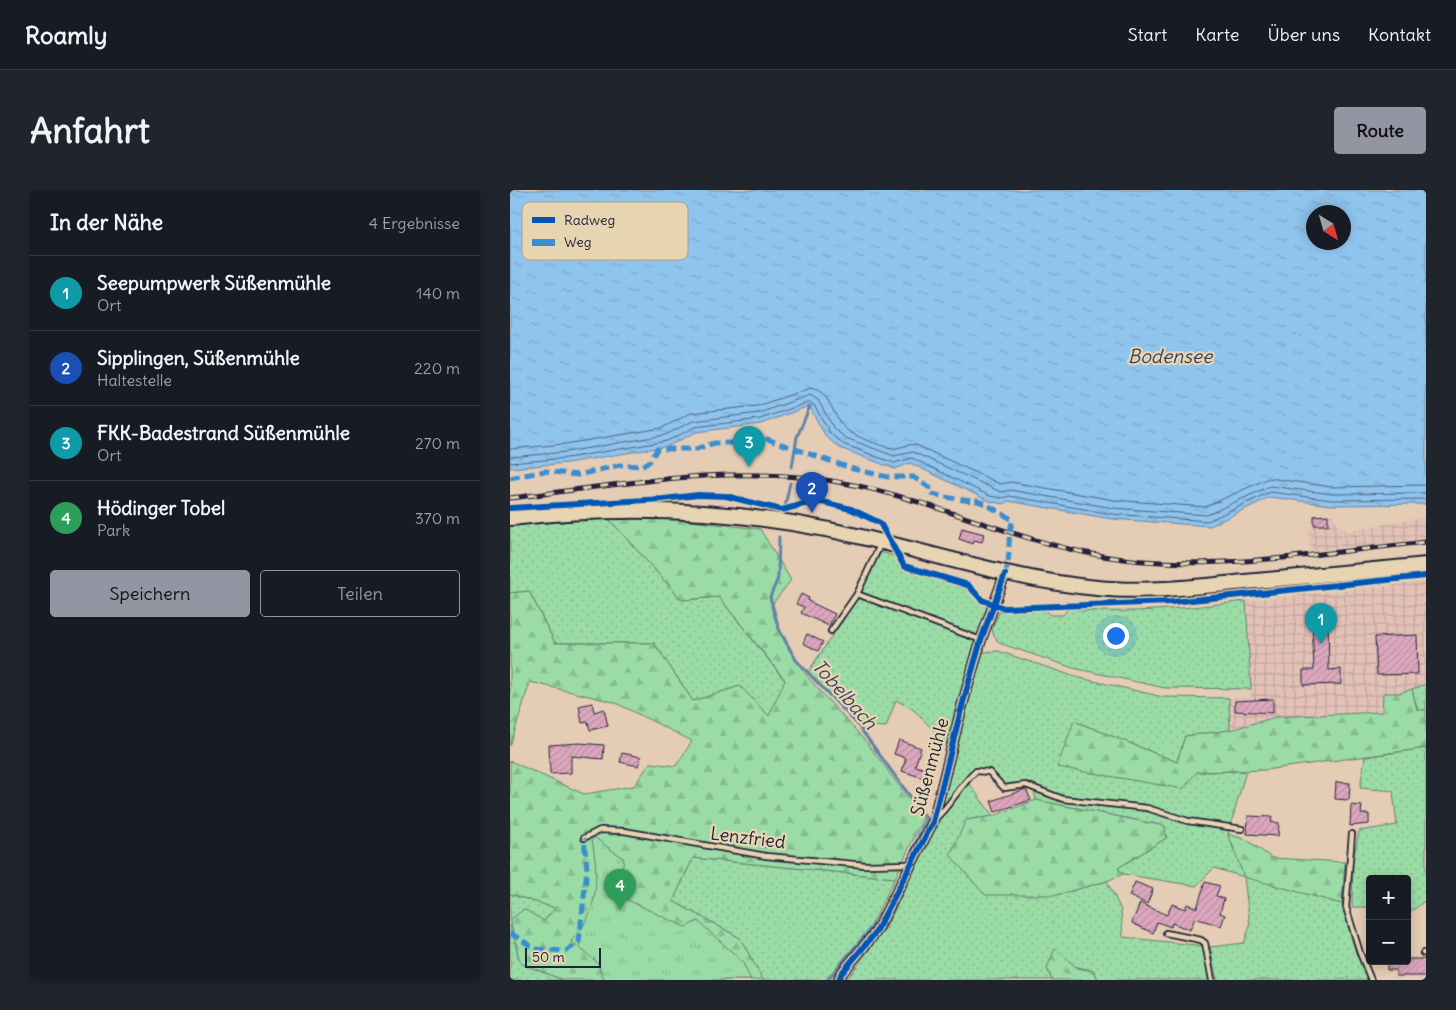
<!DOCTYPE html>
<html lang="de">
<head>
<meta charset="utf-8">
<style>
	body { margin:0; font-family:Delius,sans-serif; background:#20242c; color:#f1f3f6 }
	.controls { position:absolute; right:15px; bottom:15px; display:grid; overflow:hidden; border-radius:5px; box-shadow:0 2px 12px #0003 }
	.controls button { width:45px; height:45px; display:grid; place-items:center; padding:0; border:0; border-bottom:1px solid #363941; background:#171b24; color:#f1f3f6; font:25px sans-serif }
	.compass { position:absolute; left:796px; top:15px; width:45px; height:45px; border-radius:50%; background:#171b24; box-shadow:0 2px 12px #0003; rotate:143deg }
	.scale { position:absolute; left:15px; bottom:12px; width:76px; box-sizing:border-box; padding-left:5px; border:2px solid #22223b; border-top:0; font-size:14px; line-height:18px; white-space:nowrap; color:#22223b; -webkit-text-stroke:4px #e7d5b2; paint-order:stroke }
	.you { position:absolute; left:605px; top:445px; width:18px; height:18px; margin:-12px; border:4px solid #fff; border-radius:50%; background:#1a73e8; box-shadow:0 0 0 8px #1a73e833 }
	.badge { display:grid; place-items:center; width:32px; height:32px; border-radius:50%; background:#9495a2; color:#fff; font-size:16px; font-weight:700 }
	.pin { position:absolute; translate:-50% -41px; filter:drop-shadow(0 1px 2px #0008) }
	.pin::after { content:''; position:absolute; top:26px; width:18px; height:15px; background:inherit; clip-path:polygon(0 0,100% 0,50% 100%) }
	.list { margin:0; padding:0; list-style:none }
	h2 { display:flex; justify-content:space-between; align-items:center; height:65px; margin:0; padding:0 20px; font-size:21px }
	h2 small { font-size:16px; font-weight:400; color:#9ea1a6 }
	.list li { display:grid; grid-template-columns:32px 1fr auto; gap:15px; align-items:center; box-sizing:border-box; height:75px; padding:0 20px; border-top:1px solid #363941 }
	.list b { display:block; font-size:19px; white-space:nowrap }
	.list p { margin:0; font-size:16px; white-space:nowrap; color:#9ea1a6 }
	.list em { font-size:16px; font-style:normal; color:#9ea1a6 }
	.actions { display:flex; gap:10px; padding:15px 20px }
	.actions a { flex:1; padding:11px 0; border:1px solid #9495a2; border-radius:5px; text-align:center; font-size:18px; color:#9495a2 }
	.actions .main { background:#9495a2; color:#111 }
	.map { position:relative; flex:none; width:916px; height:790px; overflow:hidden; border-radius:5px }
	header { display:flex; align-items:center; gap:30px; box-sizing:border-box; height:70px; padding:0 25px; background:#171b24; border-bottom:1px solid #363941 }
	header strong { font-size:24px }
	nav { display:flex; gap:28px; margin-inline-start:auto; font-size:18px }
	.intro { display:flex; align-items:center; justify-content:space-between; box-sizing:border-box; height:120px; padding:0 30px }
	h1 { margin:0; font-size:35px }
	.button { padding:12px 22px; border-radius:5px; background:#9495a2; color:#111; font-size:18px; font-weight:700 }
	main { display:flex; gap:30px; padding:0 30px }
	aside { flex:1; background:#171b24; border-radius:5px; box-shadow:0 2px 12px #0003 }
	.map>svg:first-child { display:block }
	.industrial { fill:url(#industrial-grid) }
	.grass { fill:url(#grass-dots); stroke:#5e7f70 }
	.forest { fill:url(#forest-firs); stroke:#5e7f70 }
	.park { fill:url(#park-tufts); stroke:#5e7f70 }
	.water { fill:url(#water-ripples); stroke:#6383a6; fill-rule:evenodd }
	.lines { fill:none; stroke-linecap:round; stroke-linejoin:round }
	.shore { stroke:#4e6382; stroke-width:1 }
	.stream { stroke:#6383a6; stroke-width:3 }
	.building { fill:url(#building-hatch); stroke:#22223b }
	.service-casing { stroke:#22223b; stroke-width:8 }
	.minor-casing { stroke:#22223b; stroke-width:12 }
	.primary-casing { stroke:#22223b; stroke-width:18 }
	.service { stroke:#e7d5b2; stroke-width:4.5 }
	.minor { stroke:#e7d5b2; stroke-width:9 }
	.primary { stroke:#e7d5b2; stroke-width:14 }
	.rail-casing { stroke:#22223b; stroke-width:5 }
	.rail { stroke:#e7d5b2; stroke-width:3; stroke-dasharray:9; stroke-linecap:butt }
	.quiet { stroke:#398ed0; stroke-width:5; stroke-dasharray:10 5; stroke-linecap:butt }
	.cycleway-casing { stroke:#e7d5b2; stroke-width:9 }
	.cycleway { stroke:#0057b8; stroke-width:6 }
	.labels { text-anchor:middle; stroke-width:4.5; stroke-linejoin:round; paint-order:stroke }
	.street-label { font-size:18px; fill:#22223b; stroke:#e7d5b2 }
	.water-label { font-size:19px; font-style:italic; fill:#38425f; stroke:#e7d5b2 }
	.key { fill:#e7d5b2; stroke:#ac9f8e; stroke-width:1 }
	.key-label { font-size:14px; fill:#22223b }
</style>
</head>
<body>
<header>
<strong>Roamly</strong>
<nav><a>Start</a><a>Karte</a><a>Über uns</a><a>Kontakt</a></nav>
</header>
<div class="intro"><h1>Anfahrt</h1><a class="button">Route</a></div>
<main>
<aside>
<h2>In der Nähe<small>4 Ergebnisse</small></h2>
<ul class="list">
<li><span class="badge" style="background:#0f9aa8">1</span><div><b>Seepumpwerk Süßenmühle</b><p>Ort</p></div><em>140 m</em></li>
<li><span class="badge" style="background:#1a4fb4">2</span><div><b>Sipplingen, Süßenmühle</b><p>Haltestelle</p></div><em>220 m</em></li>
<li><span class="badge" style="background:#0f9aa8">3</span><div><b>FKK-Badestrand Süßenmühle</b><p>Ort</p></div><em>270 m</em></li>
<li><span class="badge" style="background:#2e9e5b">4</span><div><b>Hödinger Tobel</b><p>Park</p></div><em>370 m</em></li>
</ul>
<div class="actions"><a class="main">Speichern</a><a>Teilen</a></div>
</aside>
<div class="map">
<svg width="916" height="790" viewBox="0 0 916 790">
	<defs>
		<pattern id="industrial-grid" width="8" height="8" patternUnits="userSpaceOnUse" patternTransform="scale(1.25)"><rect width="8" height="8" fill="#e3c1b7"/><path d="M0 4h8M4 0v8" fill="none" stroke="#c2a69e"/></pattern>
		<pattern id="grass-dots" width="8" height="8" patternUnits="userSpaceOnUse" patternTransform="scale(1.25)"><rect width="8" height="8" fill="#9bdca6"/><path d="M2 2h.1M6 6h.1" fill="none" stroke="#85bc90" stroke-width="1.8" stroke-linecap="round"/></pattern>
		<pattern id="forest-firs" width="22" height="20" patternUnits="userSpaceOnUse" patternTransform="scale(1.25)"><rect width="22" height="20" fill="#9bdca6"/><path d="M5 1l3.5 6h-7zM16 11l3.5 6h-7z" fill="#85bc90"/></pattern>
		<pattern id="park-tufts" width="24" height="20" patternUnits="userSpaceOnUse" patternTransform="scale(1.25)"><rect width="24" height="20" fill="#9bdca6"/><path d="M3 7l-1-3M5 7V3M7 7l1-3M15 17l-1-3M17 17v-4M19 17l1-3" fill="none" stroke="#85bc90"/></pattern>
		<pattern id="water-ripples" width="26" height="14" patternUnits="userSpaceOnUse" patternTransform="scale(1.25)"><rect width="26" height="14" fill="#8fc4ed"/><path d="M2 4q2-2 4 0t4 0M15 11q2-2 4 0t4 0" fill="none" stroke="#7ba8cc"/></pattern>
		<pattern id="building-hatch" width="6" height="6" patternUnits="userSpaceOnUse" patternTransform="scale(1.25)"><rect width="6" height="6" fill="#dda7bd"/><path d="M-1 1l2-2M0 6l6-6M5 7l2-2" fill="none" stroke="#bd8fa3"/></pattern>
	</defs>
	<rect width="100%" height="100%" fill="#e5ccb4"/>
	<filter id="ink" filterUnits="userSpaceOnUse"><feTurbulence type="fractalNoise" baseFrequency=".02" numOctaves="2"/><feDisplacementMap in="SourceGraphic" scale="10" xChannelSelector="R" yChannelSelector="G"/><feConvolveMatrix kernelMatrix="1 2 1 2 8 2 1 2 1" color-interpolation-filters="sRGB"/></filter>
	<g filter="url(#ink)">
		<g class="industrial">
			<polygon points="804,325 823,325 827,335 837,341 916,327 916,349 800,361 798,337 803,337"/>
			<polygon points="916,392 916,494 889,503 873,503 872,522 766,527 720,540 719,508 741,507 736,411"/>
		</g>
		<g class="grass">
			<polygon points="98,328 172,410 209,407 275,491 259,527 230,496 183,511 144,453 45,453 19,401 0,403 0,336"/>
			<polygon points="371,362 386,367 390,376 456,399 479,419 438,555 404,520 386,510 376,537 350,535 298,482 346,410"/>
			<path d="M 736,411 L 741,499 L 655,498 L 563,478 L 489,453 L 484,446 L 482,439 L 489,422 L 535,419 L 540,425 L 553,425 L 558,419 C 618,425 675,418 736,411 Z"/>
			<polygon points="488,461 566,487 653,507 719,508 720,540 675,546 667,572 564,531 687,582 736,581 718,644 734,686 832,714 847,764 858,790 707,790 700,757 734,753 740,736 734,687 704,678 686,696 613,684 608,678 656,648 655,636 526,610 524,602 515,597 493,601 478,585 468,584 458,592 483,626 456,630 546,705 597,691 611,720 613,747 694,756 700,790 588,790 584,781 564,776 537,778 542,790 336,790 375,739 418,653 430,621 440,574 473,462"/>
			<polygon points="916,494 916,520 908,521 902,499"/>
			<polygon points="916,558 916,710 903,720 897,720 897,689 860,689 860,717 842,717 843,672 849,641 887,635 883,601 850,598 855,567"/>
			<polygon points="183,668 385,688 360,738 315,790 253,790 230,748 163,711"/>
			<polygon points="0,704 46,718 34,731 0,730"/>
			<polygon points="0,730 10,773 53,790 0,790"/>
		</g>
		<g class="forest">
			<path d="M 98,328 L 171,330 L 250,339 L 281,390 L 261,416 C 275,474 319,508 356,552 C 376,577 394,603 413,628 L 385,688 L 183,668 L 163,711 L 230,748 L 253,790 L 53,790 L 10,773 L 0,730 L 14,719 L 34,731 L 45,718 L 0,704 L 0,571 L 74,604 L 124,596 L 140,573 L 166,576 L 182,551 L 104,512 L 20,492 L 0,556 L 0,403 L 19,401 L 45,453 L 144,453 L 183,511 L 230,496 L 259,526 L 275,490 L 209,407 L 172,410 Z"/>
			<polygon points="902,499 907,520 916,520 916,558 755,580 687,582 673,599 547,577 564,531 667,572 675,546 720,540 766,527 872,522 873,503 889,503"/>
			<polygon points="526,610 655,636 656,648 608,678 613,684 597,691 546,705 475,705 440,665 456,630 483,626"/>
			<polygon points="718,644 737,650 762,668 835,672 832,714 734,687"/>
			<polygon points="545,759 567,778 584,781 588,790 542,790 537,778"/>
		</g>
		<path class="park" d="M 84,647 L 114,669 L 107,705 L 175,737 L 188,731 L 232,771 L 241,790 L 94,790 L 88,773 L 61,751 C 89,724 89,686 82,650 Z"/>
		<path class="water" d="M 0,0 L 916,0 L 916,314 L 821,315 L 760,307 L 700,336 L 602,329 L 498,311 L 493,314 L 479,311 L 400,273 L 385,279 L 330,258 L 316,247 L 299,216 L 251,234 L 186,242 L 158,256 L 57,273 L 0,278 ZM 804,22 L 834,22 L 834,52 L 804,52 Z"/>
		<g class="lines">
			<g class="shore">
				<path d="M 0,259 L 55,254 L 152,238 L 181,223 L 247,216 L 301,198 C 322,202 322,229 338,241 C 350,248 369,256 383,258 C 390,259 397,253 406,255 L 490,294 L 501,292 L 604,310 L 695,317 L 759,288 L 822,297 L 916,295"/>
				<polyline points="0,267 56,262 155,245 183,231 249,223 300,205 308,210 324,239 336,248 384,266 403,262 491,302 500,300 603,318 697,325 760,296 822,304 916,303"/>
				<polyline points="0,273 57,268 157,251 185,237 250,229 300,212 304,215 320,243 333,254 384,273 402,268 480,306 492,308 499,306 602,324 698,331 760,302 821,310 916,309"/>
			</g>
			<g class="stream">
				<polyline points="282,277 287,247 300,216"/>
				<polyline points="275,316 280,293"/>
				<polyline points="269,347 268,388 260,407 269,439 286,470 347,534 416,628 400,666"/>
				<polyline points="318,790 367,731"/>
			</g>
		</g>
		<g class="building">
			<polygon points="818,325 818,335 804,335 804,326"/>
			<polygon points="452,338 474,344 472,352 464,350 463,354 449,349"/>
			<polygon points="291,404 299,408 298,411 325,424 319,436 291,423 294,417 286,414"/>
			<polygon points="818,427 819,480 831,479 831,494 793,495 793,480 804,480 802,428"/>
			<polygon points="297,444 313,452 308,461 293,453"/>
			<polygon points="907,445 908,484 867,485 865,447"/>
			<polygon points="763,509 763,523 725,521 725,511"/>
			<polygon points="82,513 84,522 94,519 98,536 80,540 78,532 72,533 69,516"/>
			<polygon points="389,550 411,558 405,576 416,579 413,588 392,581 396,568 384,564"/>
			<polygon points="69,553 94,555 93,569 61,566 61,583 40,584 39,555"/>
			<polygon points="112,563 131,567 128,576 110,572"/>
			<polygon points="826,592 840,593 839,610 825,609"/>
			<polygon points="516,599 521,610 485,622 481,611"/>
			<polygon points="841,615 852,616 851,624 859,624 859,634 840,636"/>
			<polygon points="738,626 762,627 761,632 769,633 768,646 737,644"/>
			<polygon points="625,692 643,699 637,714 619,706"/>
			<polygon points="695,692 710,696 706,706 714,709 710,723 715,725 711,736 685,728 680,740 662,733 661,737 647,732 643,743 622,733 630,713 657,725 662,714 675,719 677,714 687,718"/>
			<polygon points="897,769 916,769 916,786 886,786 886,780 877,780 877,771 897,771"/>
		</g>
		<g class="lines">
			<defs>
				<g id="service">
					<polyline points="347,404 371,353"/>
					<polyline points="321,441 347,404 471,450"/>
					<path d="M 425,629 C 441,615 450,595 466,581 L 479,582 L 494,598 L 516,595 L 553,609 L 637,618 L 678,631 L 732,639"/>
					<polyline points="842,644 836,717 850,763 861,790"/>
					<polyline points="74,648 90,640 114,641 256,666 355,675 400,674"/>
					<polyline points="656,743 691,750 695,753 702,790"/>
					<polyline points="913,763 916,764"/>
				</g>
				<polyline id="minor" points="329,790 331,784 366,742 423,632 452,516 471,450 495,384"/>
				<path id="primary" d="M 0,328 C 105,316 210,318 315,339 C 406,357 494,389 587,398 C 636,403 686,397 735,392 C 796,386 856,381 916,375"/>
			</defs>
			<use href="#service" class="service-casing"/>
			<use href="#minor" class="minor-casing"/>
			<use href="#primary" class="primary-casing"/>
			<use href="#service" class="service"/>
			<use href="#minor" class="minor"/>
			<use href="#primary" class="primary"/>
			<defs>
				<path id="rail" d="M 0,308 C 113,295 230,271 344,295 C 435,314 520,358 614,369 C 709,381 820,362 916,352"/>
			</defs>
			<use href="#rail" class="rail-casing"/>
			<use href="#rail" class="rail"/>
			<g class="quiet">
				<path d="M 0,288 L 35,281 L 68,285 L 110,275 L 133,276 L 140,271 L 147,259 L 186,259 L 205,253 L 234,253 L 238,256 L 246,250 L 257,249 L 343,279 L 378,287 L 403,287 L 420,298 L 419,301 L 422,304 C 435,307 456,311 467,311 C 474,312 496,326 503,330 C 496,348 502,366 495,384"/>
				<polyline points="0,743 26,759 56,761 69,752 77,679 74,648"/>
			</g>
			<defs>
				<g id="cycleway">
					<polyline points="0,318 153,309 188,305 216,306 272,320 294,314 312,312 341,319 370,333 394,376 458,395 472,410 494,418 662,412 916,386"/>
					<polyline points="329,790 331,784 366,742 423,632 452,516 471,450 495,384"/>
				</g>
			</defs>
			<use href="#cycleway" class="cycleway-casing"/>
			<use href="#cycleway" class="cycleway"/>
		</g>
	</g>
	<g class="labels">
		<g class="street-label">
			<text transform="translate(420 577) rotate(-75)" y="6">Süßenmühle</text>
			<text transform="translate(238 648) rotate(7)" y="6">Lenzfried</text>
		</g>
		<g class="water-label">
			<text x="660" y="173">Bodensee</text>
			<text transform="translate(335 504) rotate(48)" y="7">Tobelbach</text>
		</g>
	</g>
	<rect x="12" y="12" width="166" height="58" rx="8" class="key"/>
	<rect x="22" y="27" width="23" height="6" fill="#0057b8"/>
	<rect x="22" y="49" width="23" height="7" fill="#398ed0"/>
	<g class="key-label">
		<text x="54" y="35">Radweg</text>
		<text x="54" y="57">Weg</text>
	</g>
</svg>
<div class="controls">
<button>+</button>
<button>−</button>
</div>
<svg class="compass" viewBox="-18 -18 36 36"><path d="M0-13l5 13h-10z" fill="#e53935"/><path d="M0 13l5-13h-10z" fill="#9ea1a6"/></svg>
<div class="scale">50 m</div>
<div class="you"></div>
<div class="pin badge" style="left:811px;top:454px;background:#0f9aa8">1</div>
<div class="pin badge" style="left:302px;top:323px;background:#1a4fb4">2</div>
<div class="pin badge" style="left:239px;top:277px;background:#0f9aa8">3</div>
<div class="pin badge" style="left:110px;top:720px;background:#2e9e5b">4</div>
</div>
</main>
</body>
</html>
